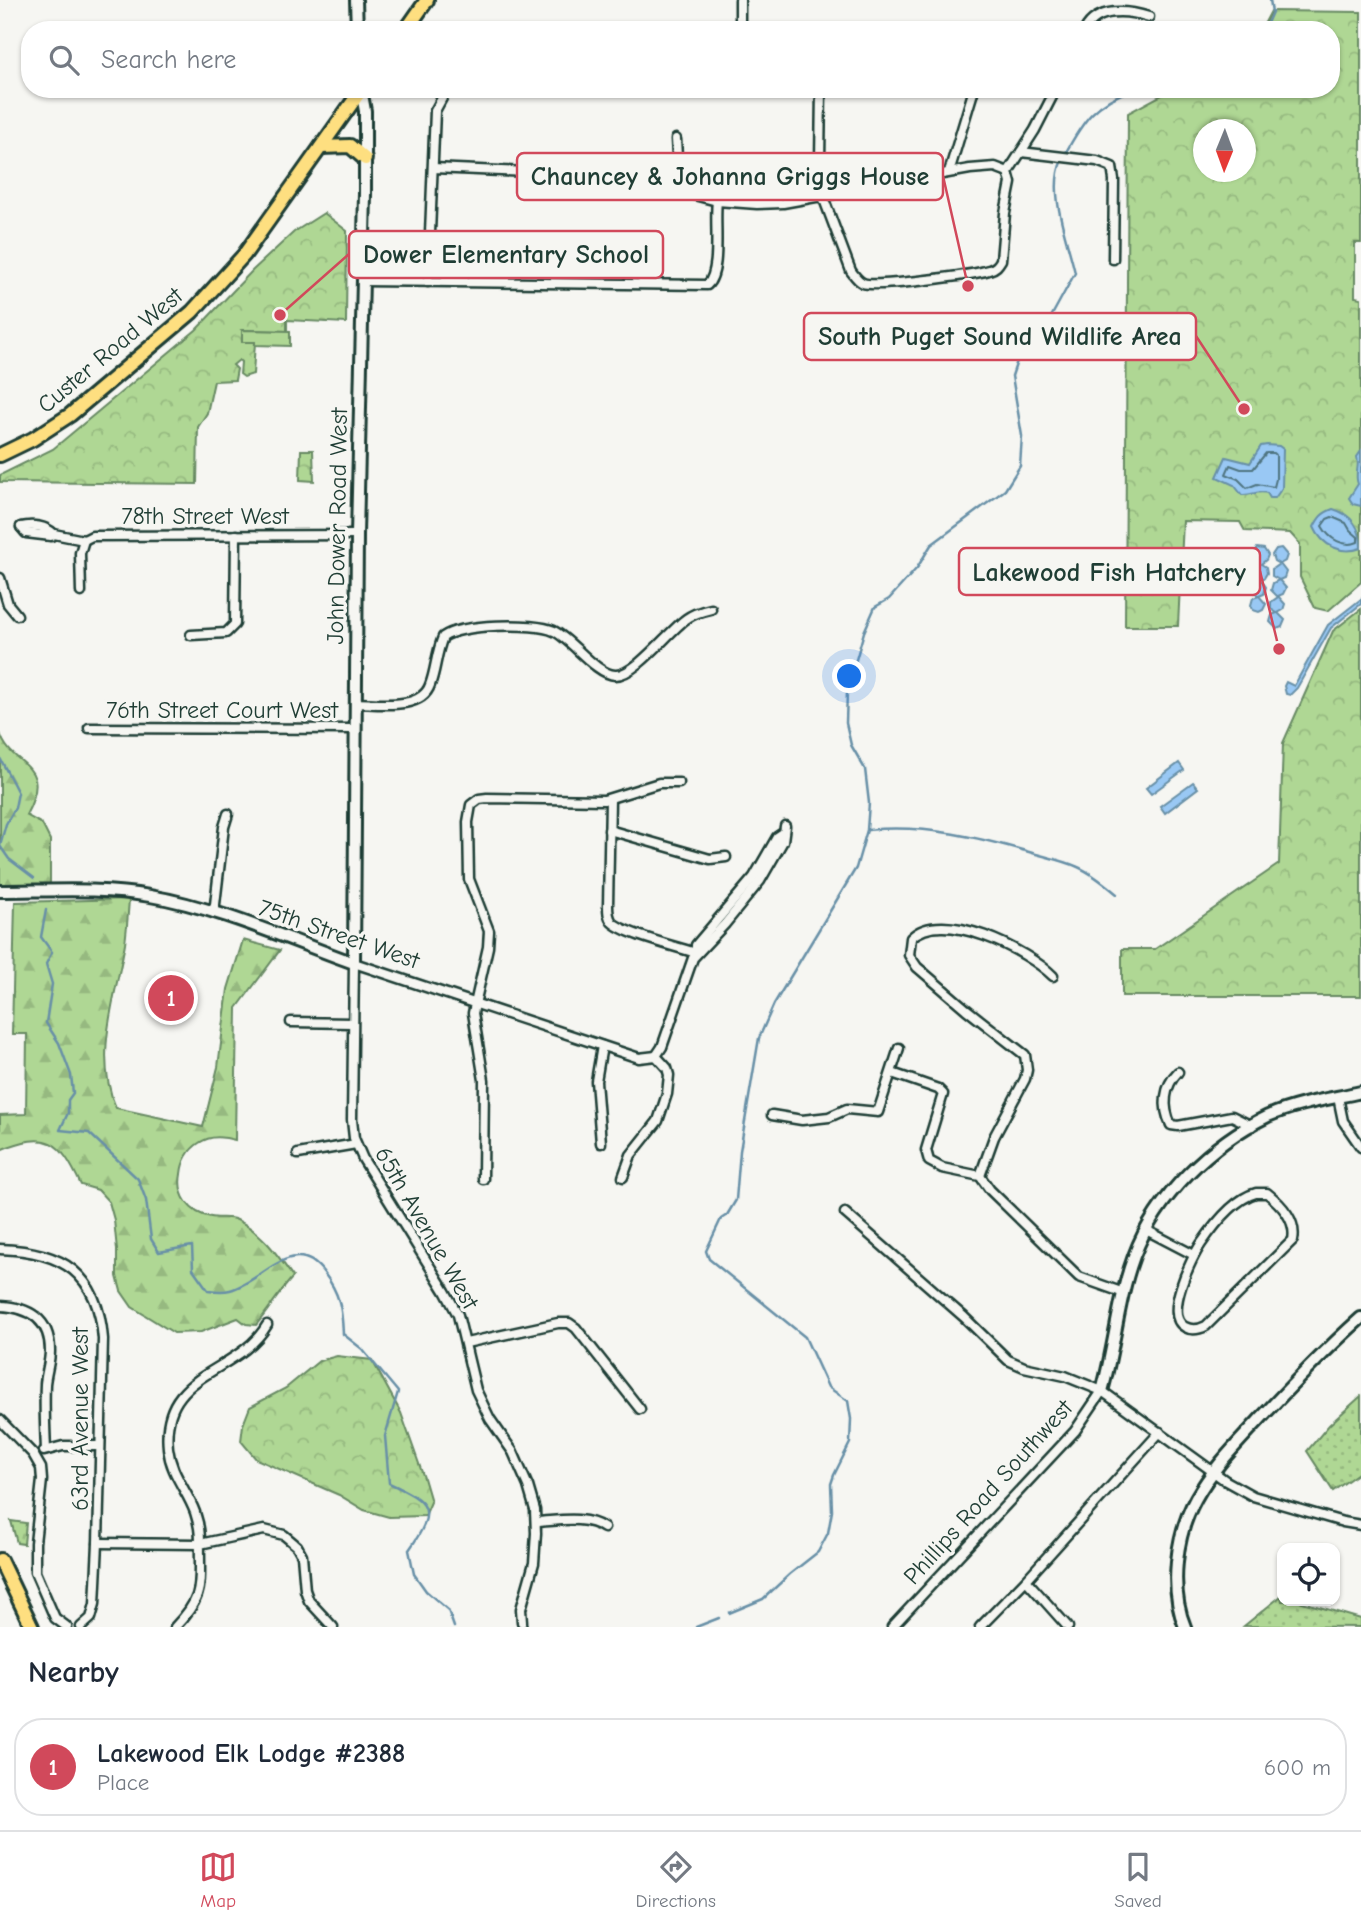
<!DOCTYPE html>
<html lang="en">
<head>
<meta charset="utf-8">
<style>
	body { margin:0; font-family:"Comic Neue",sans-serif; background:#f6f6f7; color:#1f2937 }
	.controls { position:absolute; right:21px; bottom:21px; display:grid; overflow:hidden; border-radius:14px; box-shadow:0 2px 5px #0004 }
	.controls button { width:63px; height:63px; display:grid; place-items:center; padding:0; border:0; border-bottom:2px solid #e0e1e3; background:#fff; color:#1f2937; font:35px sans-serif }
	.compass { position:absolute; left:1193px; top:119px; width:63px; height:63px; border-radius:50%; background:#fff; box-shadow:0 2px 5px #0004; rotate:181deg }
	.you { position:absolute; left:850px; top:677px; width:24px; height:24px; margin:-18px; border:5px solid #fff; border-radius:50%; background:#1a73e8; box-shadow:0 0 0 10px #1a73e833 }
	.badge { display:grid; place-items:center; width:46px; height:46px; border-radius:50%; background:#d1495b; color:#fff; font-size:23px; font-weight:700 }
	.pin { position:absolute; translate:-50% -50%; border:4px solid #fff; box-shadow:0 2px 7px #0006 }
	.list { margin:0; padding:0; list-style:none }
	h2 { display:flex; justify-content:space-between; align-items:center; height:91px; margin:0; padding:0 28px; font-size:30px }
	h2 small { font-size:23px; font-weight:400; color:#747a83 }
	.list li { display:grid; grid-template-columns:46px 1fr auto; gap:21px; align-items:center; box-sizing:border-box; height:98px; margin:0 14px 14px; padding:0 14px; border:2px solid #e0e1e3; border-radius:28px }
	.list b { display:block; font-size:26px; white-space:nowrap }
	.list p { margin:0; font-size:23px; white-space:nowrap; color:#747a83 }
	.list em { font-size:23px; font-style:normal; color:#747a83 }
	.icon { flex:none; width:38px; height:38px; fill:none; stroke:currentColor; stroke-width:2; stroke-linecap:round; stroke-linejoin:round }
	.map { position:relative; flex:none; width:1361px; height:1627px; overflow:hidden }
	.search { position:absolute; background:#fff; box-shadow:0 2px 5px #0004; left:21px; right:21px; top:21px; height:77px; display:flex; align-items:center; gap:18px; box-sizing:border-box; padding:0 24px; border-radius:28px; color:#747a83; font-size:26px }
	.sheet { height:203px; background:#fff }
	nav { display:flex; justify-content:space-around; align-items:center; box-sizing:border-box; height:98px; border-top:2px solid #e0e1e3; background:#fff; font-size:19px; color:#747a83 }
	nav a { display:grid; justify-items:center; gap:4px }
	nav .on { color:#d1495b }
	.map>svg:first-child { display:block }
	.grass { fill:url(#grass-dots); stroke:#678a64; stroke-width:2 }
	.forest { fill:url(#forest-firs); stroke:#678a64; stroke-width:2 }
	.park { fill:url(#park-crowns); stroke:#678a64; stroke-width:2; fill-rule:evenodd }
	.pitch { fill:#afd794; stroke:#678a64; stroke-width:2 }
	.water { fill:#99c8f4; stroke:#6890a7; stroke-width:2 }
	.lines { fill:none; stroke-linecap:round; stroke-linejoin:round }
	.shore { stroke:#507581; stroke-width:2 }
	.stream { stroke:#6890a7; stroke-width:2.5 }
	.street-casing { stroke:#1f3d34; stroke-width:13 }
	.secondary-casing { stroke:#1f3d34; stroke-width:16 }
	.primary-casing { stroke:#1f3d34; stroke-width:18 }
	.street { stroke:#f6f6f2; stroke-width:8 }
	.secondary { stroke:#f6f6f2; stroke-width:10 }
	.primary { stroke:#fedf80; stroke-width:12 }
	.labels { text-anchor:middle; stroke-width:7; stroke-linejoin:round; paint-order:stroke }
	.street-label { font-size:24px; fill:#1f3d34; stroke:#f6f6f2 }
	.leader { fill:none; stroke:#d1495b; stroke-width:2.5 }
	.callout-dot { fill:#d1495b; stroke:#f6f6f2; stroke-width:2.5 }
	.callout { fill:#f6f6f2; stroke:#d1495b; stroke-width:2.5 }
	.callout-label { font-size:26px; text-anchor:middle; font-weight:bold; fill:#1f3d34 }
</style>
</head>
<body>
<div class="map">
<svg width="1361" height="1627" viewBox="0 0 1361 1627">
	<defs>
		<pattern id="grass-dots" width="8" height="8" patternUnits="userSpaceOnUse" patternTransform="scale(1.75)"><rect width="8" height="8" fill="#afd794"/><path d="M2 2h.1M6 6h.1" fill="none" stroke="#96b980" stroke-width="1.8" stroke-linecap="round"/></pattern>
		<pattern id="forest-firs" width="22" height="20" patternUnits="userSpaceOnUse" patternTransform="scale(1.75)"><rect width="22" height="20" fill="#afd794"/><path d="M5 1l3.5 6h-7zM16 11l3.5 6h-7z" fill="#96b980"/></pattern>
		<pattern id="park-crowns" width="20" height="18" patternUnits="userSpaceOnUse" patternTransform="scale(1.75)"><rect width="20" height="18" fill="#afd794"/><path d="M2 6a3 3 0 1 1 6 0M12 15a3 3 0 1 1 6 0" fill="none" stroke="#96b980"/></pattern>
	</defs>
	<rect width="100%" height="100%" fill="#f6f6f2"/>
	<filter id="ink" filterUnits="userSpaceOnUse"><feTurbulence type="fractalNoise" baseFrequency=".0143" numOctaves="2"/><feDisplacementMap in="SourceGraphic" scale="14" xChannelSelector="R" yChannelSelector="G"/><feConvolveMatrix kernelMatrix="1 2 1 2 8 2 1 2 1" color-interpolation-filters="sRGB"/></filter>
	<g filter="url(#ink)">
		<g class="grass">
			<polygon points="1361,1396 1361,1471 1333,1491 1307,1451 1329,1425"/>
			<polygon points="1281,1596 1282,1601 1299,1601 1361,1619 1361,1627 1244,1626"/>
		</g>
		<g class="forest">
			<path d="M 0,733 C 11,769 55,761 26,815 L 42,824 L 50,840 L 50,886 L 0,886 Z"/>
			<path d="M 129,899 C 128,914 127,929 125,943 C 116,997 93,1055 116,1108 L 203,1127 L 218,1067 L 228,989 L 243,940 L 280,950 L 237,1008 L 235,1140 C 222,1136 210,1135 199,1143 C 188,1150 182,1162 181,1174 C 177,1195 189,1213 211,1217 C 219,1219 229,1216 237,1220 C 263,1233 277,1254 293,1277 C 279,1292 269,1310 256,1325 L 246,1324 L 238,1318 L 201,1332 L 174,1333 L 132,1307 L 121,1291 L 117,1276 L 117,1250 L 114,1220 L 109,1202 L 98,1190 L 81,1185 C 60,1140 48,1130 0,1150 L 0,1115 L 26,1114 L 27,1034 L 12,1034 L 15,902 Z"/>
		</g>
		<g class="park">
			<path d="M 1271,11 L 1361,12 L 1361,243 L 1355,243 L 1355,297 L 1361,298 L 1361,582 L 1328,611 L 1315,608 L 1300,577 L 1300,544 L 1290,533 L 1245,531 L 1240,522 L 1183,521 L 1178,626 L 1125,626 L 1128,113 L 1173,89 L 1331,89 L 1331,30 L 1261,30 ZM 1204,130 L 1246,130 L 1246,172 L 1204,172 Z"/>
			<polygon points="324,213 347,231 346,323 287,320 287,331 242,330 255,342 253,374 244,377 240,374 241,362 239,360 233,365 237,369 235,380 214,381 207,413 198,427 197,484 0,482 0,475 53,449 196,330 253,270 294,232"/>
			<polygon points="301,450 313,450 314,481 300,480"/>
			<polygon points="1361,609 1361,996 1122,996 1122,949 1155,949 1279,864 1283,743 1333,631"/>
			<polygon points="337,1356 372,1360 401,1413 424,1478 431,1502 425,1516 389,1517 364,1510 339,1495 256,1459 241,1441 243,1425 250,1407 286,1388 319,1361"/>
			<polygon points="11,1521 26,1523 24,1544 17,1543"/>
		</g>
		<polygon class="pitch" points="242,330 290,331 290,346 255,345 255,342 242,342"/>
		<g class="water">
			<path d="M 1267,445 L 1279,446 L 1283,449 L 1282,488 L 1275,498 L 1270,498 L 1267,493 C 1257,490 1252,496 1242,495 L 1234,485 L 1217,477 L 1226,457 L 1250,463 L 1261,446 Z"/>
			<path d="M 1361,451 L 1361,506 L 1353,504 L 1349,498 L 1358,484 C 1354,474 1360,467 1357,457 Z"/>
			<path d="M 1333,509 C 1353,515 1361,528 1361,548 C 1342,555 1322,546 1314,527 C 1319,517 1322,513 1333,509 Z"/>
			<polygon points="1257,548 1264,549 1268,555 1266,560 1261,564 1266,567 1267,573 1264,578 1259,579 1252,573 1253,567 1259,564 1253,557"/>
			<polygon points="1281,548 1287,555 1285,561 1280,564 1286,572 1284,578 1279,580 1286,588 1283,594 1278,596 1285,604 1283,610 1278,613 1285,620 1282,627 1277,629 1270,622 1272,615 1277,613 1271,609 1271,602 1278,597 1271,590 1273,583 1279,580 1272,576 1272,569 1279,564 1274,561 1272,555 1276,549"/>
			<polygon points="1256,581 1262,581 1266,587 1264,594 1259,596 1266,604 1263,610 1259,612 1253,610 1251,605 1253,598 1259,596 1251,589"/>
			<polygon points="1361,599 1361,604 1331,628 1297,688 1290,695 1286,694 1284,686 1286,682 1294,686 1328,625"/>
			<polygon points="1179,763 1184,770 1151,794 1146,788"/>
			<polygon points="1193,782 1198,788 1165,813 1160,806"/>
		</g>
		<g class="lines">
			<g class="shore">
				<polygon points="1266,453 1274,453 1276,455 1276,479 1274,487 1257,484 1247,488 1238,479 1226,474 1230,465 1241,469 1253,469"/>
				<path d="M 1332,517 L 1346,523 L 1350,530 L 1358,537 L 1358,542 C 1344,548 1329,539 1322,526 L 1327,519 Z"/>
			</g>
			<g class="stream">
				<polyline points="1264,30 1272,12 1270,0"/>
				<path d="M 1065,154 C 1084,119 1095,103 1133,89"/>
				<polyline points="0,758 18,793 15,808 6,824 0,845"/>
				<path d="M 868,830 C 925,824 982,838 1036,854 C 1050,858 1065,861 1078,867 C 1092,873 1105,884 1117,894"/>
				<polyline points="0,846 9,859 34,878"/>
				<path d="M 46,910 L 41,937 L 52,952 L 46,964 L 52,984 L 46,1023 L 59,1043 L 71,1075 L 73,1093 L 68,1100 L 68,1113 L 60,1130 L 89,1133 L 138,1179 L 146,1200 L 151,1239 L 159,1252 L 192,1246 L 193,1269 L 208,1290 C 215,1291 223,1292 230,1290 C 262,1282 294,1232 324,1273 C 340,1294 342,1309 343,1334 L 362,1349 L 398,1392 L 385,1436 L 389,1483 C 430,1502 438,1509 409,1550 L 414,1574 L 426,1591 L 448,1610 L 454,1627"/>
				<path d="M 729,1613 L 763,1599 L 790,1574 L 818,1552 L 828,1533 L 832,1511 L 831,1484 L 834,1475 L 850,1443 L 851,1419 L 848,1401 L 828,1387 L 805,1337 L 709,1259 L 706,1251 L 721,1219 L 727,1215 L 736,1200 L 740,1151 L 759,1038 L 774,1004 L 856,868 L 867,830 L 869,803 L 865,769 L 851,745 L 846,723 L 847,691 L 864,632 L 875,607 L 889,599 L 917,568 L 931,545 L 1005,490 L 1020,466 L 1022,436 L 1012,376 L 1017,361 L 1039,339 L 1075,273 C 1068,241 1047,191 1062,160"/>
				<polyline points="696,1627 719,1618"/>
			</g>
			<defs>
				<g id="street">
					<polyline points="740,30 740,0"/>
					<path d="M 1085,30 C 1097,7 1127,10 1149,17"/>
					<path d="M 821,89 L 820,162 L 822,194 L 851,271 C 854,275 858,281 863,283 C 875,288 973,275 989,270 C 996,268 998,265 1001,260 L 1005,213 L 1011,183 L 1008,172 L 1035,130 L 1056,89"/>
					<polyline points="676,139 679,191"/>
					<polyline points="1021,152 1097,161 1112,167 1114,180 1113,259"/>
					<polyline points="433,168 550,173 626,189 679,191 717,201 757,204 783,203 970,169 995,167 1008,172"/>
					<polyline points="949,172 974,89"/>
					<path d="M 363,281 L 707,285 C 722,272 714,221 717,201"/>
					<polyline points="428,282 435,111 447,89"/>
					<polyline points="21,527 26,533 51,536 54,534 84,540 92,536 357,535"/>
					<path d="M 21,527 C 32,524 46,526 54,534"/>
					<polyline points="0,578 8,604 17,615"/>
					<polyline points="81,592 80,553 84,540"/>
					<polyline points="191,635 226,633 235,624 236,535"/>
					<path d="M 355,703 C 377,703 421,711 430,685 C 436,670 436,653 443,637 C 460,624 534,622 554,631 C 572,640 596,674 615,675 C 635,676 669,631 686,619 C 694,613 702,611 711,609"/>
					<polyline points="89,728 355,729"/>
					<path d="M 610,799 L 608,906 C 608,912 608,917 612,922 C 624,934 678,947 696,953"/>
					<polyline points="609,830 710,859 726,857"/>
					<polyline points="214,913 224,827 228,814"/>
					<polyline points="696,953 696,945 754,877 777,837 783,833"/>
					<polyline points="291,1022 352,1023"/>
					<polyline points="656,1056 662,1047 693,958 725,924 760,881 783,841 785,826"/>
					<path d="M 1178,1072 C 1164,1086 1162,1107 1171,1125 L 1178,1126 L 1232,1116 L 1252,1126"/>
					<polyline points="892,1073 938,1089 943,1094 926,1150 929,1161 942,1168 980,1176 990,1190 1079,1277 1124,1293"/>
					<polyline points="1338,1097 1343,1121 1361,1147"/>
					<polyline points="772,1115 802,1120 829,1117 847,1109 878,1112 899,1048"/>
					<polyline points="601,1143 596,1081 602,1046"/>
					<polyline points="298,1154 356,1144"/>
					<path d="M 980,1176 L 994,1137 L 1025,1079 L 1027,1070 L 1025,1055 L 966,1009 L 917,967 L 909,955 L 911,938 C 942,906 1028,951 1053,976"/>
					<polyline points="623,1177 631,1155 658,1121 667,1094 669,1075 667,1068 656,1056"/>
					<polyline points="483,1179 484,1080 473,1013 488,947 489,931 469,879 468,822 471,805 479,799 487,798 604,800 659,783 679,783"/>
					<path d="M 1256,1193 L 1267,1193 C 1281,1204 1297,1220 1293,1240 L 1206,1326 C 1200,1329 1192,1331 1185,1327 C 1163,1316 1191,1259 1201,1244 C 1214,1225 1234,1199 1256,1193 Z"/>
					<polyline points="845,1213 964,1317 1008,1360 1024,1367 1065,1376 1102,1391 1226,1481 1253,1496 1343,1522 1361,1525"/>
					<polyline points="1146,1230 1194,1255"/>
					<path d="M 0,1249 C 62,1251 98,1273 103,1339 L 98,1543 L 95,1604 L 91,1618 L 81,1627"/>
					<path d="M 0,1306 C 29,1307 50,1319 50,1351 C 50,1362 46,1373 45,1384 C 44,1406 45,1428 46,1450"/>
					<polyline points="466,1343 558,1323 569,1323 576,1328 640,1409"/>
					<polyline points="0,1420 33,1454 41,1468 42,1480 35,1543 35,1572 55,1618 67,1627"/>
					<polyline points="44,1451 63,1446 99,1446"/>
					<path d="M 536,1522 C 558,1521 585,1515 604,1528"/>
					<path d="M 98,1543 L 200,1544 C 201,1499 172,1485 168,1448 C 160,1370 237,1376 267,1325"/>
					<polyline points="1026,1580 1068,1627"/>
					<polyline points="522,1622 521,1609 534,1563 536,1533 535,1510 528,1486 513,1452 490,1419 476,1390 458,1315 445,1291 363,1159 354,1138 352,1120 354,963 639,1058 656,1056"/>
					<path d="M 175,1627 C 206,1595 199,1585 200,1544 L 264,1530 L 284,1535 L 297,1546 L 302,1555 L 305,1590 L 309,1601 L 333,1627"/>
					<polyline points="892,1627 1075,1431 1102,1391"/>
					<polyline points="980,1627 1026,1580 1160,1432"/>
				</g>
				<g id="secondary">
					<polyline points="356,0 357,30"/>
					<path d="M 0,891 C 49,891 101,887 150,896 C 216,907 290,940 354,963 L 357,535 L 365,194 L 365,111 L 361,89"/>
					<path d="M 1102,1391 C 1115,1346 1118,1299 1134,1256 C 1156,1196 1212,1143 1268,1116 C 1298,1103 1330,1099 1361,1092"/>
					<path d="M 1185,1627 C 1169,1588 1176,1534 1196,1498 C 1212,1469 1237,1444 1259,1420 C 1292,1385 1325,1350 1361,1318"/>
				</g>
				<g id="primary">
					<polyline points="406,30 427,0"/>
					<polyline points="321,147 350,146 365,159"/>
					<polyline points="0,455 33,439 70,415 192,312 244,255 362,89"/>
					<polyline points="0,1560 32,1627"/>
				</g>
			</defs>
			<use href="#street" class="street-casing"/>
			<use href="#secondary" class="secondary-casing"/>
			<use href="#primary" class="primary-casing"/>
			<use href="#street" class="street"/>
			<use href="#secondary" class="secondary"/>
			<use href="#primary" class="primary"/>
		</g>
	</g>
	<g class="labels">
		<g class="street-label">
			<text transform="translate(110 350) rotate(-40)" y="8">Custer Road West</text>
			<text x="205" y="524">78th Street West</text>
			<text transform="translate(337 526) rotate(-89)" y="8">John Dower Road West</text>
			<text x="222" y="718">76th Street Court West</text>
			<text transform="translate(339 934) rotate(19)" y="8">75th Street West</text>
			<text transform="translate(427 1228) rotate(60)" y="8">65th Avenue West</text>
			<text transform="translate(80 1419) rotate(-90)" y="8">63rd Avenue West</text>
			<text transform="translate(988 1492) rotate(-48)" y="8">Phillips Road Southwest</text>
		</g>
	</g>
	<path class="leader" d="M968 286L943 176M280 315L349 254M1244 409L1196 336M1279 649L1260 571"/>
	<g class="callout-dot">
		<circle cx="968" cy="286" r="7"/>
		<circle cx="280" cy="315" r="7"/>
		<circle cx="1244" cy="409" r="7"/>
		<circle cx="1279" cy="649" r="7"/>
	</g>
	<g class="callout">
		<rect x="517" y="153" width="426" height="47" rx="7"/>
		<rect x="349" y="231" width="314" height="47" rx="7"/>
		<rect x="804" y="313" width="392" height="47" rx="7"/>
		<rect x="959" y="548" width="301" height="47" rx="7"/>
	</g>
	<g class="callout-label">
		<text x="730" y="185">Chauncey &amp; Johanna Griggs House</text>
		<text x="506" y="263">Dower Elementary School</text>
		<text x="1000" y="345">South Puget Sound Wildlife Area</text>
		<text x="1109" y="581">Lakewood Fish Hatchery</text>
	</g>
</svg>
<div class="controls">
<button><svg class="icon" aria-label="locate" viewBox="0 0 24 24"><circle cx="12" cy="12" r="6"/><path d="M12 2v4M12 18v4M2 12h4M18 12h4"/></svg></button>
</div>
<svg class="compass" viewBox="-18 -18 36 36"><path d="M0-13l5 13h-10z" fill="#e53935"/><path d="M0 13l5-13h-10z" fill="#747a83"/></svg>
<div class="you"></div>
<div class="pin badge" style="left:171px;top:998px">1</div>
<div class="search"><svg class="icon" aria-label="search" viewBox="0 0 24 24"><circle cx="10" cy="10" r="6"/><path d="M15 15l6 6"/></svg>Search here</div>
</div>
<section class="sheet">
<h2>Nearby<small></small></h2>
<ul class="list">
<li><span class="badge">1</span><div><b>Lakewood Elk Lodge #2388</b><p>Place</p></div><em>600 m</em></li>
</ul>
</section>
<nav>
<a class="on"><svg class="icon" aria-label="map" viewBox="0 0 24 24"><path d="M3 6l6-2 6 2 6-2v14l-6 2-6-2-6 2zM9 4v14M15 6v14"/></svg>Map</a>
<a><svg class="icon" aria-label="directions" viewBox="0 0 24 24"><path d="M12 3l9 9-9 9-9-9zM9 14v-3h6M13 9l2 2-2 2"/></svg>Directions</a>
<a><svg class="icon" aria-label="saved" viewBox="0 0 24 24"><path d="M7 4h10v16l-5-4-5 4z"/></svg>Saved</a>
</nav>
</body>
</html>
